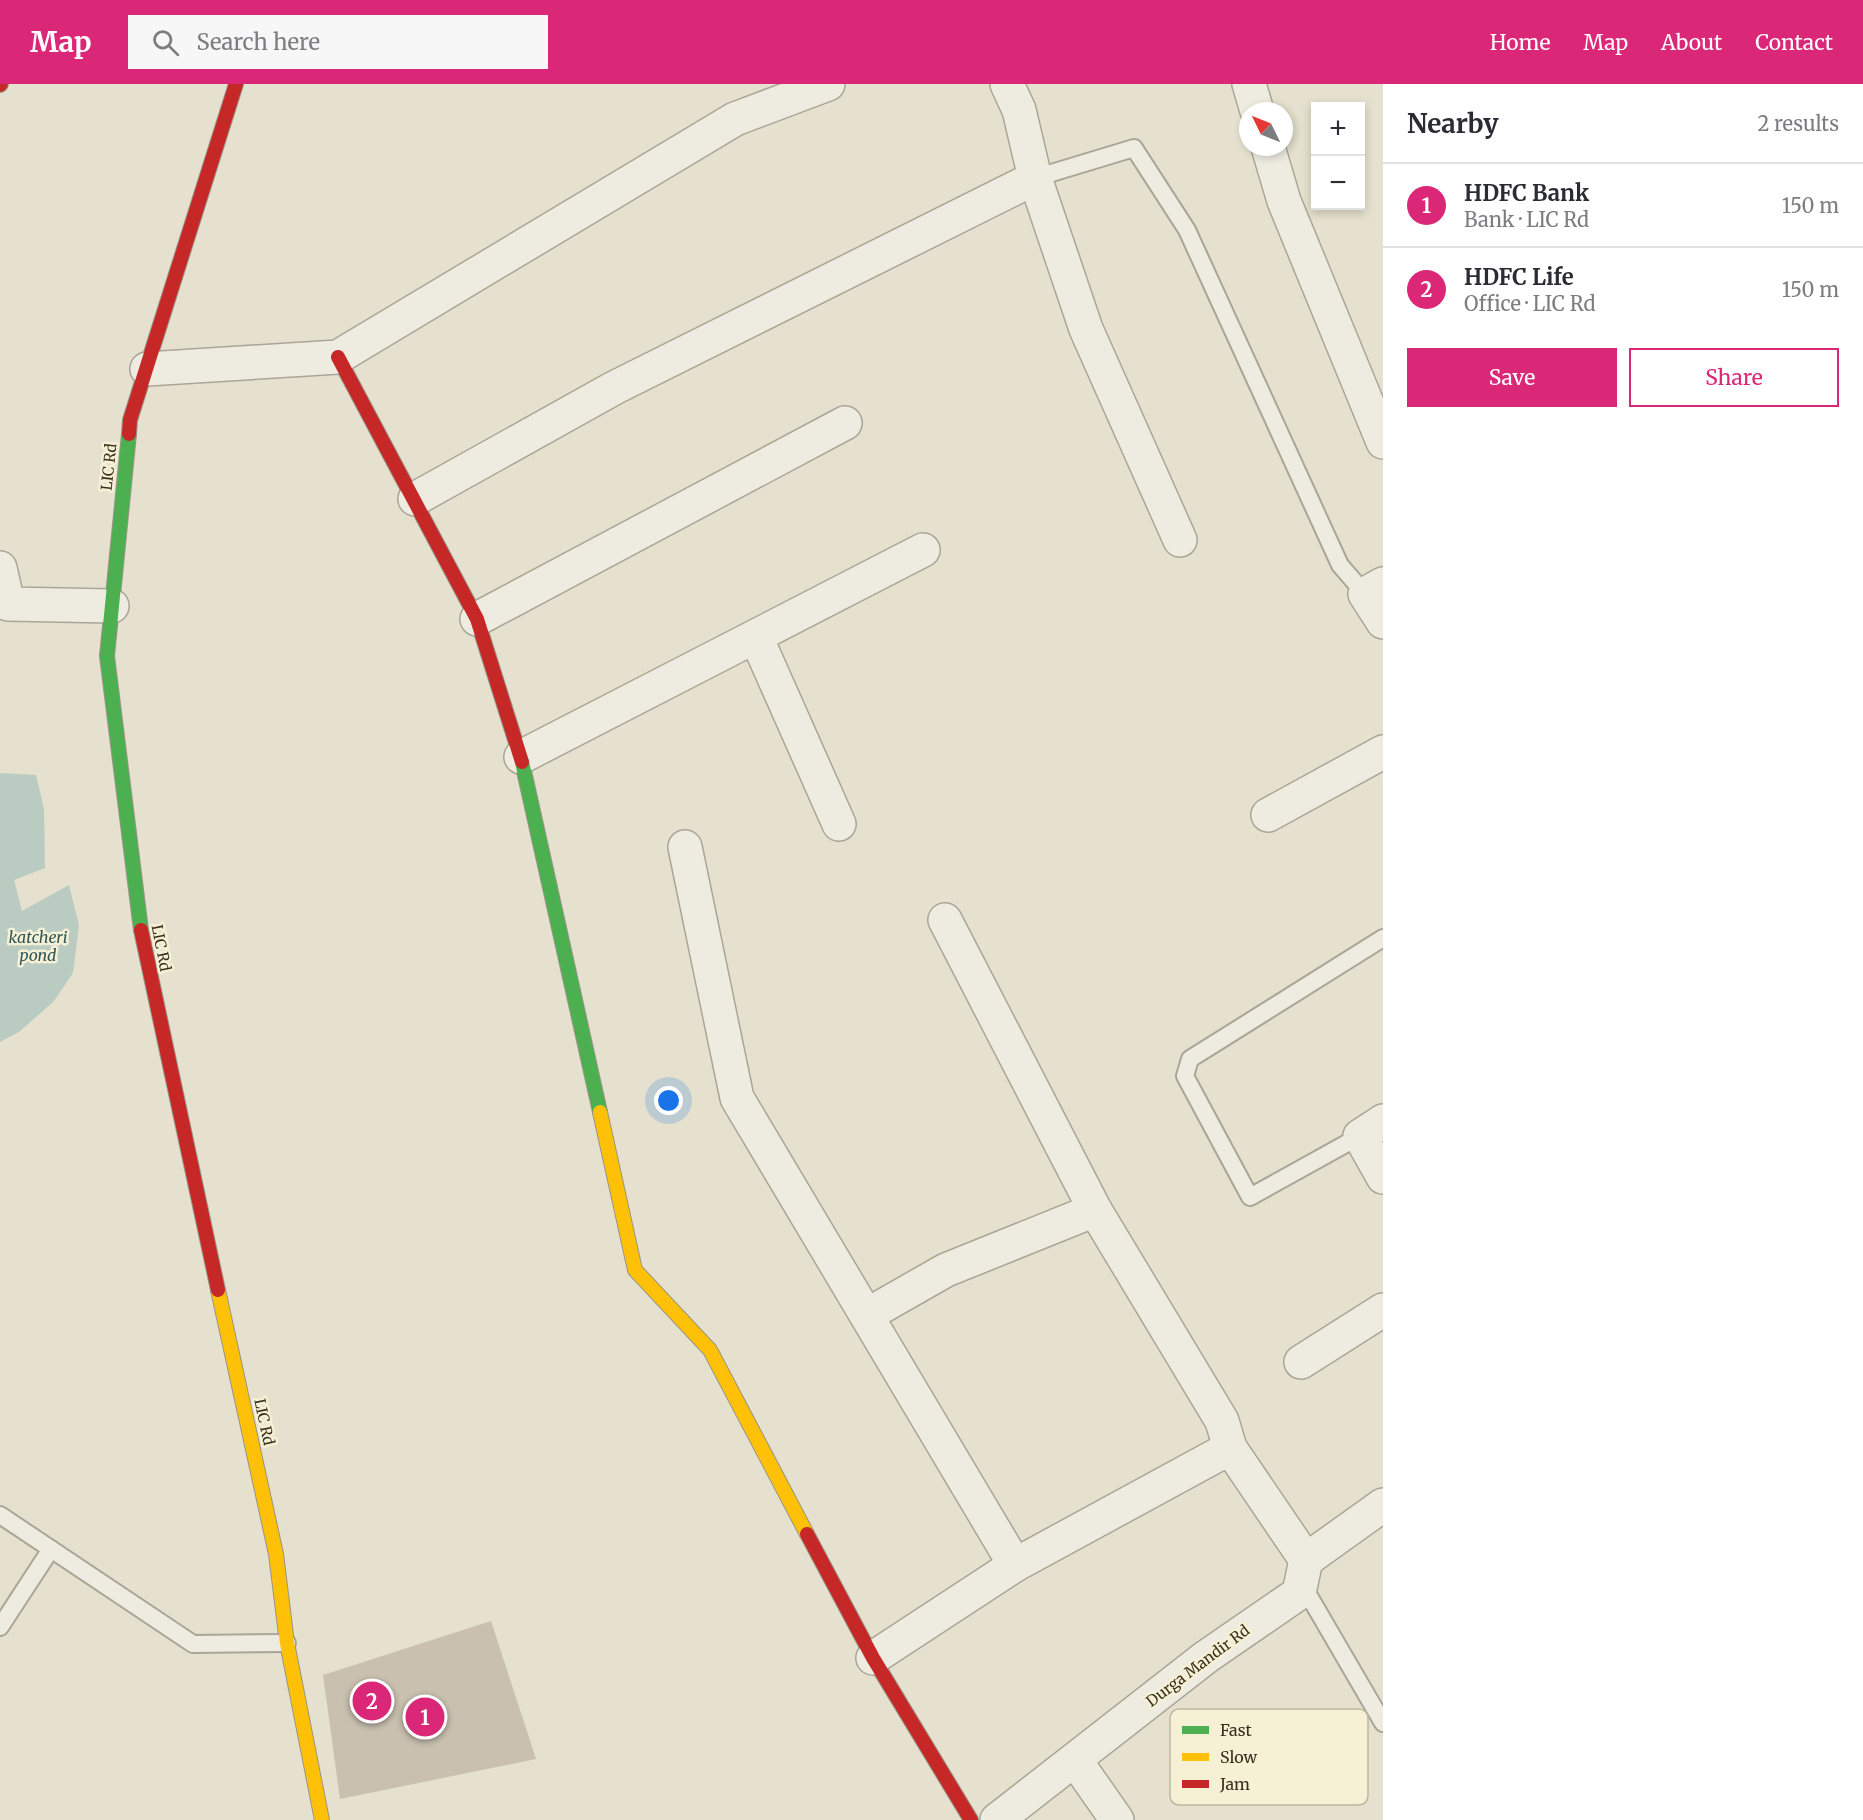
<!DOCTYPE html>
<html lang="en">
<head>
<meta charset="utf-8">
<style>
	body { margin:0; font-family:Merriweather,serif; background:#f7f7f7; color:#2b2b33 }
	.controls { position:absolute; right:18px; top:18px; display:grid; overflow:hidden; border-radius:0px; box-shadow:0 3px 9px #0003 }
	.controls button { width:54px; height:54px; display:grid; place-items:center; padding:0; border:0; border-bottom:2px solid #e1e1e2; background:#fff; color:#2b2b33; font:30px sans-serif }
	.compass { position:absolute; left:1239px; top:18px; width:54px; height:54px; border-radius:50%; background:#fff; box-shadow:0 3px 9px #0003; rotate:313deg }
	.you { position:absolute; left:669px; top:1017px; width:21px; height:21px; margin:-15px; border:4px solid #fff; border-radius:50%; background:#1a73e8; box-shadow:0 0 0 9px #1a73e833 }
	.badge { display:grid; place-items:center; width:39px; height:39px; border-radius:50%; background:#db2777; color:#fff; font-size:20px; font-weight:700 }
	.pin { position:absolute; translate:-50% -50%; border:3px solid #fff; box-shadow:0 2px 6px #0006 }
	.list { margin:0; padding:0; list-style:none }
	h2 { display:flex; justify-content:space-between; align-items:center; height:78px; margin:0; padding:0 24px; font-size:26px }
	h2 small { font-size:20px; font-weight:400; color:#7c7c81 }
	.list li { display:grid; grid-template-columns:39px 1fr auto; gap:18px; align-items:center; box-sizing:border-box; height:84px; padding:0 24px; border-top:2px solid #e1e1e2 }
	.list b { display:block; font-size:22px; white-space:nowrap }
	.list p { margin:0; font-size:20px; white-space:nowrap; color:#7c7c81 }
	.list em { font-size:20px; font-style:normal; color:#7c7c81 }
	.actions { display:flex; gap:12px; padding:18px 24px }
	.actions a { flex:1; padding:14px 0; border:2px solid #db2777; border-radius:0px; text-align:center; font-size:21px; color:#db2777 }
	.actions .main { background:#db2777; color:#fff }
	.icon { flex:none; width:33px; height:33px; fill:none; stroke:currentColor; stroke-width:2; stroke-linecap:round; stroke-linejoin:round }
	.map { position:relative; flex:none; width:1383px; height:1736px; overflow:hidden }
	header { display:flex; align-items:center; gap:36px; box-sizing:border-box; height:84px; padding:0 30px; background:#db2777; color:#fff }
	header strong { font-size:28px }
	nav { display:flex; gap:33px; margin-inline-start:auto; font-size:21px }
	.search { width:420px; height:54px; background:#f7f7f7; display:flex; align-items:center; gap:15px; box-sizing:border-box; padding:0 21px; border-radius:0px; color:#7c7c81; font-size:22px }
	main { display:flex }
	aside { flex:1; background:#fff }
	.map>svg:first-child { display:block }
	.water { fill:#bacbc2 }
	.building { fill:#c9c0af }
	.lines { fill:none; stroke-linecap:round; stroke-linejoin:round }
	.lane-casing { stroke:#aaa697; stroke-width:20 }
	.street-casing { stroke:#aaa697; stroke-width:36 }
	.fast-casing { stroke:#9a9587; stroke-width:16 }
	.slow-casing { stroke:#9a9587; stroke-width:16 }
	.jam-casing { stroke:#9a9587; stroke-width:16 }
	.lane { stroke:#eeebe0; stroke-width:16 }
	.street { stroke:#eeebe0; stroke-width:33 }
	.fast { stroke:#4caf50; stroke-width:14 }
	.slow { stroke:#ffc107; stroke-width:14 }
	.jam { stroke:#c62828; stroke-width:14 }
	.labels { text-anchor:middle; stroke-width:5; stroke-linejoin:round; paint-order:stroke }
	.street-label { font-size:15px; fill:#3a2f1f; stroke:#f6f1d5 }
	.water-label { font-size:16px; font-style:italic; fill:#2e5659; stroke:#f6f1d5 }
	.key { fill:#f6f1d5; stroke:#beb79e; stroke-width:1.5 }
	.key-label { font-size:16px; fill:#3a2f1f }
</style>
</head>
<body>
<header>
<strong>Map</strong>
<div class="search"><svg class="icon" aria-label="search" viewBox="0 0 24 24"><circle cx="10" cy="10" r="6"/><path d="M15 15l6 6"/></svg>Search here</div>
<nav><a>Home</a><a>Map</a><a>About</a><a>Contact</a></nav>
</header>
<main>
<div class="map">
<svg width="1383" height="1736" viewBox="0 0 1383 1736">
	<rect width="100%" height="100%" fill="#e5e1ce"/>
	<polygon class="water" points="0,689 36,691 44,725 45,784 14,796 22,827 69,801 79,841 73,889 54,917 19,948 0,958"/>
	<polygon class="building" points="491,1537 536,1675 340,1715 323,1591"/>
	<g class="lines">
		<defs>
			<g id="lane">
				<polyline points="1035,94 1134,64 1187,146 1340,481 1365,510"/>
				<polyline points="1360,1052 1250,1113 1185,992 1190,975 1383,854"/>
				<polyline points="0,1431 193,1560 287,1559"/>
				<polyline points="1302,1500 1383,1639"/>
				<polyline points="0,1543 51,1465"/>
			</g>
			<g id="street">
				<polyline points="1007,0 1019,26 1035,94 1086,245 1180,456"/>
				<polyline points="1249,0 1257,27"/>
				<polyline points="1268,63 1284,117 1383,358"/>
				<polyline points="147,285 338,273 735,35 828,0"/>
				<polyline points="415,415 614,304 1035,94"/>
				<polyline points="0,484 8,520 112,522"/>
				<polyline points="1383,500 1365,510 1383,538"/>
				<polyline points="477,535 845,339"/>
				<polyline points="756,553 839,740"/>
				<polyline points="521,673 923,466"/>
				<polyline points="1268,731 1383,668"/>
				<polyline points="685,763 737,1014 1015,1481"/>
				<polyline points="945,836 1095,1126 1222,1337 1230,1364 1306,1476"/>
				<polyline points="1383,1037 1360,1052 1383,1093"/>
				<polyline points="867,1231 946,1186 1095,1126"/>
				<polyline points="1301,1278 1383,1226"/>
				<polyline points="873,1574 1015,1481 1230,1364"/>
				<polyline points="1075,1676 1117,1736"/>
				<polyline points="997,1736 1206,1573 1299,1509 1306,1476 1383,1421"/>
			</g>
			<g id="fast">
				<polyline points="129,350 107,572 141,846"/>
				<polyline points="522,678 600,1028"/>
			</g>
			<g id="slow">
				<polyline points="600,1028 635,1186 710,1266 807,1450"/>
				<polyline points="218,1206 276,1470 287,1559 322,1736"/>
			</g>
			<g id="jam">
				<polyline points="0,1 1,0"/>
				<polyline points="338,273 477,535 522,678"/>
				<polyline points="129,350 130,336 236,0"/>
				<polyline points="141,846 218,1206"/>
				<polyline points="807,1450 873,1574 971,1736"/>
			</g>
		</defs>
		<use href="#lane" class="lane-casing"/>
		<use href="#street" class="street-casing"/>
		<use href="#fast" class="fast-casing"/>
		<use href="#slow" class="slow-casing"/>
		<use href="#jam" class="jam-casing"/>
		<use href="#lane" class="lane"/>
		<use href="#street" class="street"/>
		<use href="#fast" class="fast"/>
		<use href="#slow" class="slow"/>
		<use href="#jam" class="jam"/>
	</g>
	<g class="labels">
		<g class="street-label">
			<text transform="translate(109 383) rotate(-84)" y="5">LIC Rd</text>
			<text transform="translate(161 864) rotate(79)" y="5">LIC Rd</text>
			<text transform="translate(264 1338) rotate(78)" y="5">LIC Rd</text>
			<text transform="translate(1198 1582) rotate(-37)" y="5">Durga Mandir Rd</text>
		</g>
		<g class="water-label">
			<text x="38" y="859">katcheri<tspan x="38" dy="18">pond</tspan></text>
		</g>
	</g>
	<rect x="1170" y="1625" width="198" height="96" rx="9" class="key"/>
	<rect x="1182" y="1642" width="27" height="8" fill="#4caf50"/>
	<rect x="1182" y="1669" width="27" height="8" fill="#ffc107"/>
	<rect x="1182" y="1696" width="27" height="8" fill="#c62828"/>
	<g class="key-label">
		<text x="1220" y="1652">Fast</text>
		<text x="1220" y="1679">Slow</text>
		<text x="1220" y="1706">Jam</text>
	</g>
</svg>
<div class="controls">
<button>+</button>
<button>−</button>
</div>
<svg class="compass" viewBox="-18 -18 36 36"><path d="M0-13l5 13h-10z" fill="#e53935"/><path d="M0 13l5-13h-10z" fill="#7c7c81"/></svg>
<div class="you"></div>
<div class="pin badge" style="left:425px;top:1633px">1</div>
<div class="pin badge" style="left:372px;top:1617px">2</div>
</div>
<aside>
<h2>Nearby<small>2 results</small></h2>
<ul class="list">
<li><span class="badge">1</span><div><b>HDFC Bank</b><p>Bank · LIC Rd</p></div><em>150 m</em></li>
<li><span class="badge">2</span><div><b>HDFC Life</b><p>Office · LIC Rd</p></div><em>150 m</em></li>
</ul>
<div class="actions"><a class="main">Save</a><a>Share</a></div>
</aside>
</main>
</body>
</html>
